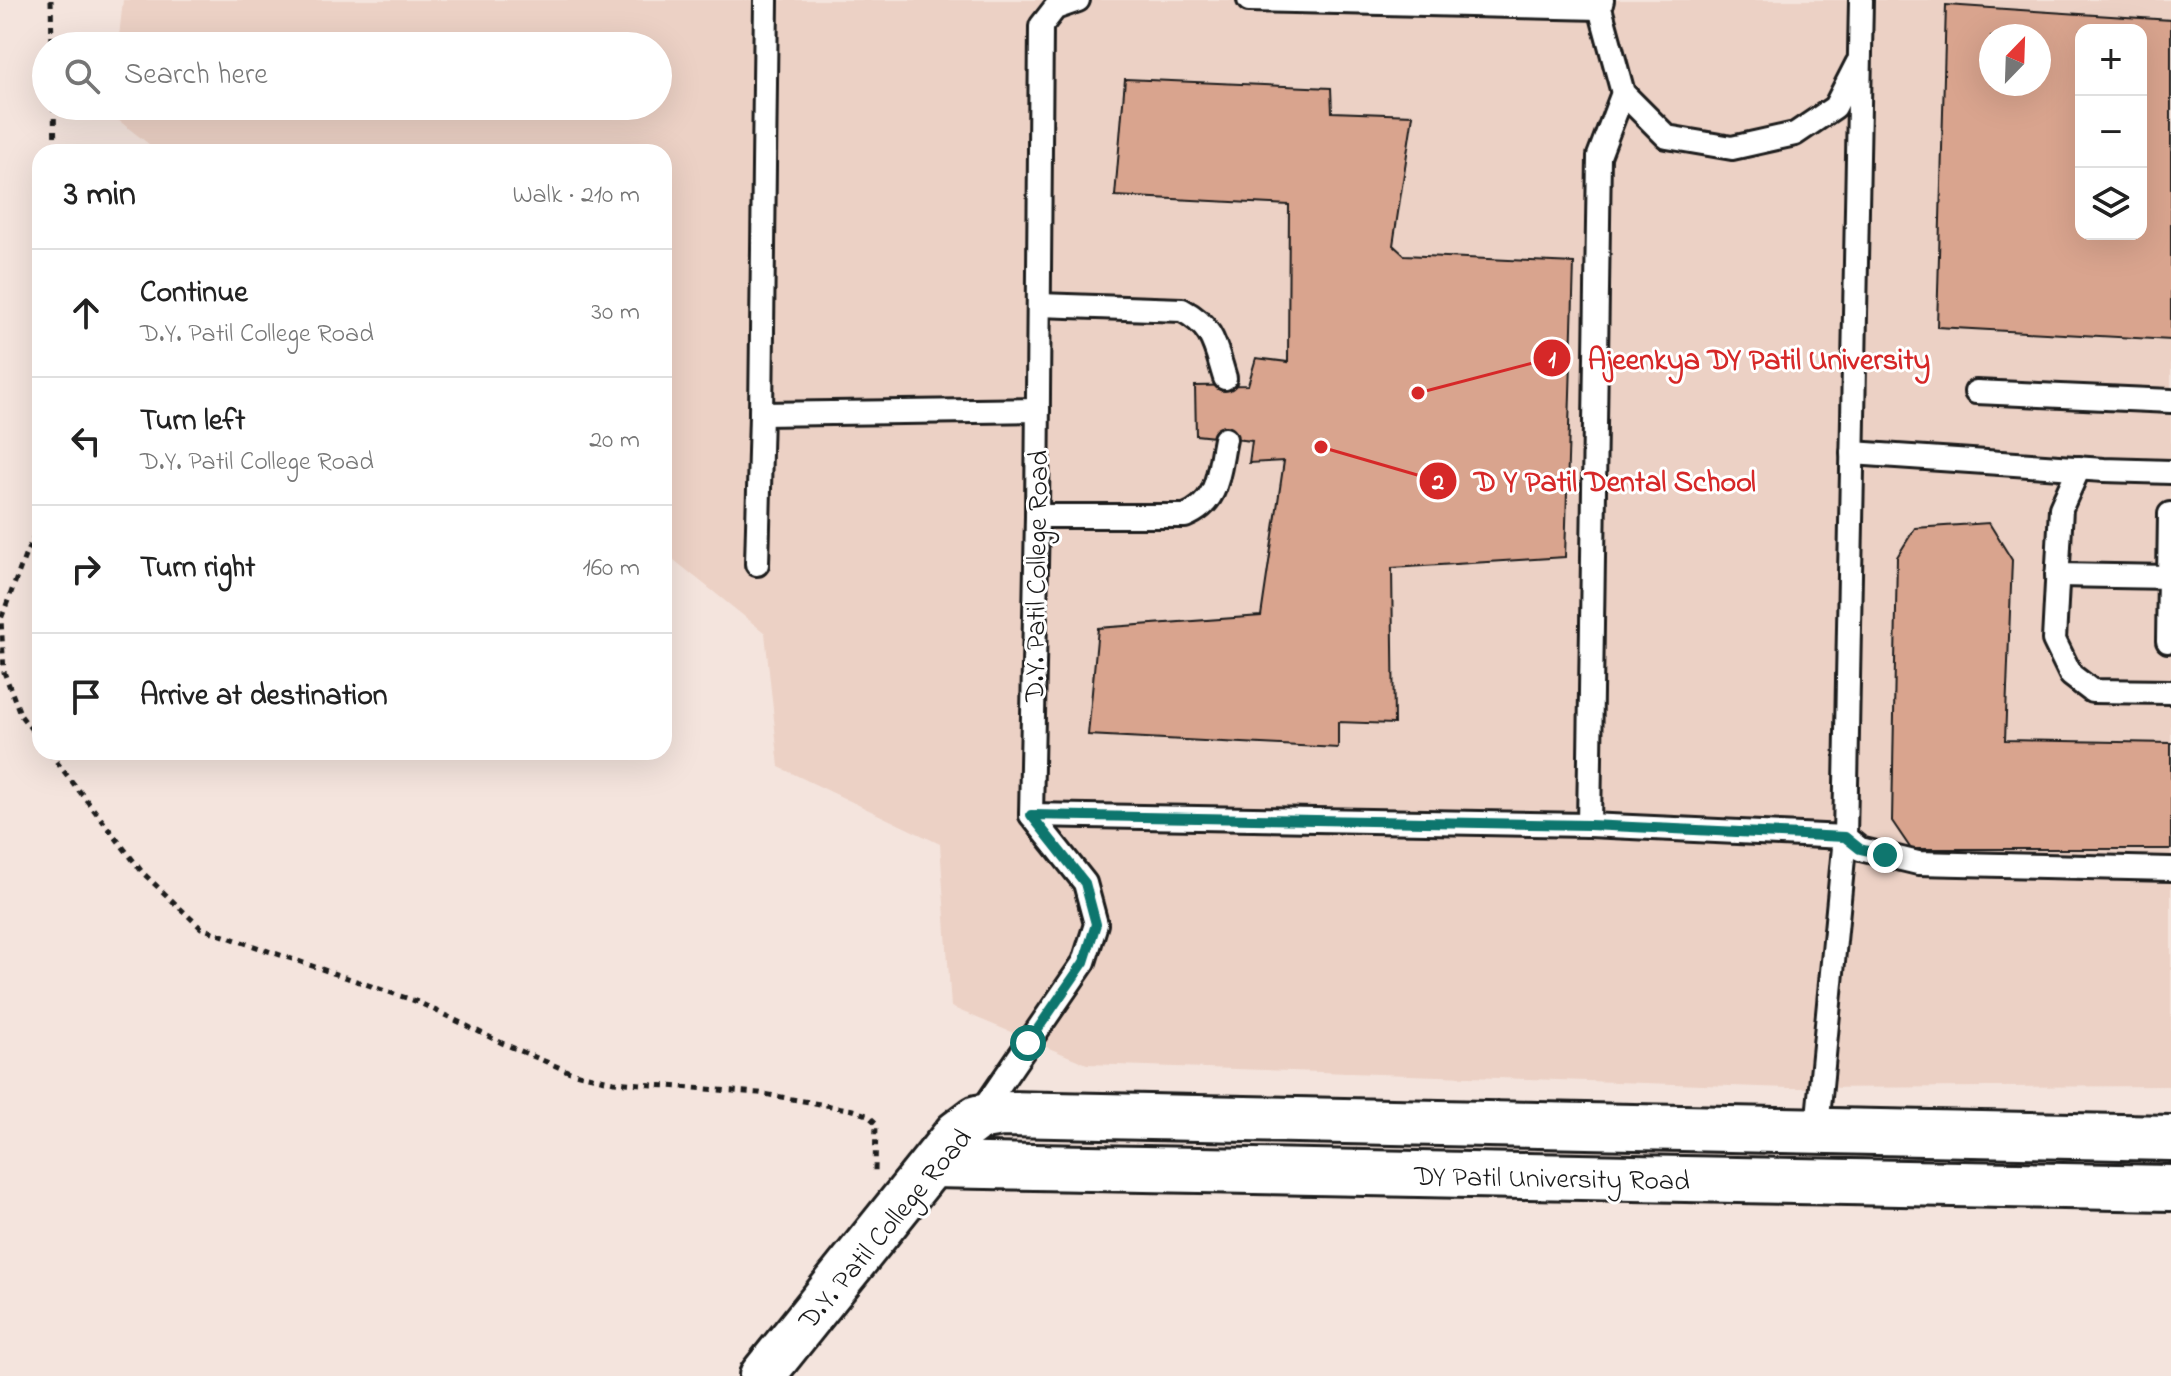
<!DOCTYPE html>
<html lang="en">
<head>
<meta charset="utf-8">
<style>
	body { margin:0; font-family:"Indie Flower",sans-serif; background:#f2f2f2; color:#222 }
	.controls { position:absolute; right:24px; top:24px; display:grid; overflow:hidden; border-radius:16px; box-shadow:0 8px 32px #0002 }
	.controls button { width:72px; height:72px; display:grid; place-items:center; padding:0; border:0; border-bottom:2px solid #e0e0e0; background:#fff; color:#222; font:40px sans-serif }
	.compass { position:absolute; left:1979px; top:24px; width:72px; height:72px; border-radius:50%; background:#fff; box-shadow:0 8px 32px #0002; rotate:23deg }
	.stop { position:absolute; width:24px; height:24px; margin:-18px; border:6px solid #0f766e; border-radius:50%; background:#fff }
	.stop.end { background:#0f766e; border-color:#fff; box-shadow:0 2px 8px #0008 }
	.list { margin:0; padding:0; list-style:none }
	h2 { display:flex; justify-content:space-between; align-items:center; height:104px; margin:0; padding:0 32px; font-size:34px }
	h2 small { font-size:26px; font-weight:400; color:#767676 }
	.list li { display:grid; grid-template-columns:52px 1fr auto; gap:24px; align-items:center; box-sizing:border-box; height:128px; padding:0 32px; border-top:2px solid #e0e0e0 }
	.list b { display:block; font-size:30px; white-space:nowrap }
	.list p { margin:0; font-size:26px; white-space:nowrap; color:#767676 }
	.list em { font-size:26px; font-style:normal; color:#767676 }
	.icon { flex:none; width:44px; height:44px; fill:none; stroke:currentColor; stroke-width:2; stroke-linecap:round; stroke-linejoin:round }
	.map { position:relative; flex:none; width:2171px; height:1376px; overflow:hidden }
	.search { position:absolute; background:#fff; box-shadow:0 8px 32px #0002; left:32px; top:32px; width:640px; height:88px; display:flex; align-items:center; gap:20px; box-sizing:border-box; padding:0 28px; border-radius:44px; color:#767676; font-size:30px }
	.panel { position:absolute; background:#fff; box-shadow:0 8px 32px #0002; left:32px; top:144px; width:640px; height:616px; border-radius:24px }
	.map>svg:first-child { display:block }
	.built { fill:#ecd1c5; fill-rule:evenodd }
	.building { fill:#d9a48e; stroke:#1c1c1c; stroke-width:2; fill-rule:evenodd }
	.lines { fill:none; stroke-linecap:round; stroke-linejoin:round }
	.service-casing { stroke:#1c1c1c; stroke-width:28 }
	.tertiary-casing { stroke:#1c1c1c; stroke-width:50 }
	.path { stroke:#1c1c1c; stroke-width:5; stroke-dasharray:6 6; stroke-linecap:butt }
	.service { stroke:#fff; stroke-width:22 }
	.tertiary { stroke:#fff; stroke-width:44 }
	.route { stroke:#0f766e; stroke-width:10 }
	.labels { text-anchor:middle; stroke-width:6; stroke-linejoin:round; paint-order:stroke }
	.street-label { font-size:28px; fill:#1c1c1c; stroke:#fff }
	.leader { fill:none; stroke:#d62828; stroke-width:3 }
	.callout-dot { fill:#d62828; stroke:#fff; stroke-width:3 }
	.mark-label { font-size:24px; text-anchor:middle; font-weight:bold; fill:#fff }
	.callout-label { font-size:30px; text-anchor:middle; font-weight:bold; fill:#d62828; stroke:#fff; stroke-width:6; stroke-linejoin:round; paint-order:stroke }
</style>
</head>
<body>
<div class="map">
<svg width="2171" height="1376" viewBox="0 0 2171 1376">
	<rect width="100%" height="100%" fill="#f4e4dd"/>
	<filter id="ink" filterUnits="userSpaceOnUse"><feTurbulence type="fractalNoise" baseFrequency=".0125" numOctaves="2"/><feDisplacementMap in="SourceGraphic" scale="16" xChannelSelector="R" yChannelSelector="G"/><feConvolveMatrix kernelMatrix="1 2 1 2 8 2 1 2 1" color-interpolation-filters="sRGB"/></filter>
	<g filter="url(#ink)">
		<path class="built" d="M 123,0 L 2171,0 L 2171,1086 L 1790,1088 L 1087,1064 L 951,1007 L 940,844 L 779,767 L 765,633 L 664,552 L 664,152 L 159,152 L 113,116 L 114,106 L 658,106 L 658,46 L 118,46 ZM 2081,30 L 2141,30 L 2141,234 L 2081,234 ZM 1991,36 L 2039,36 L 2039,84 L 1991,84 Z"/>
		<g class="building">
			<path d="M 1946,5 L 2171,20 L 2171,340 L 1937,327 ZM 2081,30 L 2141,30 L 2141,234 L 2081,234 ZM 1991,36 L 2039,36 L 2039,84 L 1991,84 Z"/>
			<polygon points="1125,79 1331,88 1332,112 1413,115 1393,245 1404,255 1574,263 1565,557 1392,568 1394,724 1338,722 1338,748 1088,735 1098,628 1261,616 1284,461 1249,463 1252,441 1196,435 1195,386 1248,385 1256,358 1288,362 1289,205 1115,196"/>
			<polygon points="1989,523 2012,560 2005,740 2171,743 2171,849 1911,849 1892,821 1897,557 1915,528"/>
		</g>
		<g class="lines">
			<defs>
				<g id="service">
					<polyline points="766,0 761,414 1038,410"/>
					<polyline points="1249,0 1600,8"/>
					<polyline points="1602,0 1600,8 1623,93 1667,137 1732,148 1795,134 1835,107 1857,64"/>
					<path d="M 1039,305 L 1182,310 C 1214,327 1215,346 1225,378"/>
					<polyline points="1976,392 2171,401"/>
					<polyline points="1852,453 2104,470 2171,472"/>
					<polyline points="2079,468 2061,508 2054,640 2071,675 2092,691 2171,692"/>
					<path d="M 1037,516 L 1185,516 C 1220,502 1218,472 1225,439"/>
					<polyline points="757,564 761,414"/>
					<polyline points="2057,575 2171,577"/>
					<polyline points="2168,641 2170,514"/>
					<polyline points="1031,815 1589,825 1845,837 1861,0"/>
					<polyline points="1589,825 1599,156 1623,93"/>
					<polyline points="1845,837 1860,849 1918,863 2171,869"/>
					<polyline points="977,1118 1084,962 1096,924 1085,883 1031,815 1037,516 1041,26 1055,8 1078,0"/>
					<polyline points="1817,1128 1845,837"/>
				</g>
				<g id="tertiary">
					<polyline points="932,1165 2171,1188"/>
					<polyline points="762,1376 957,1133 977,1118 1002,1114 2171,1138"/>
				</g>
			</defs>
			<use href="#service" class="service-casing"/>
			<use href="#tertiary" class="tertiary-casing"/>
			<g class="path">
				<polyline points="51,0 52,46"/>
				<polyline points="54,106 55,152"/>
				<polyline points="40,523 25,556 1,619 4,672 21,716 40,740"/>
				<polyline points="49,752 143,873 201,928 418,1002 502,1043 570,1072 614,1082 759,1093 853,1110 867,1115 876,1123 875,1171"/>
			</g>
			<use href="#service" class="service"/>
			<use href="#tertiary" class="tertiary"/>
		</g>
	</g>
	<g class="lines" filter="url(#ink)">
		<polyline class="route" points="1028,1043 1084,962 1096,924 1085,883 1031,815 1589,825 1845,837 1860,849 1885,855"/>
	</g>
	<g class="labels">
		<g class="street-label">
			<text transform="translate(1035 576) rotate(-89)" y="10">D.Y. Patil College Road</text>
			<text transform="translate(1552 1177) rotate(1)" y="10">DY Patil University Road</text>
			<text transform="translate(884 1228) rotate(-50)" y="10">D.Y. Patil College Road</text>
		</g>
	</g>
	<path class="leader" d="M1418 393L1552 358M1321 447L1438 481"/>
	<g class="callout-dot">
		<circle cx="1418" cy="393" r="8"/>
		<circle cx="1321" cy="447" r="8"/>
		<circle cx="1552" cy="358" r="20"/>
		<circle cx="1438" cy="481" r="20"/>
	</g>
	<g class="mark-label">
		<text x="1552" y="367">1</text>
		<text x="1438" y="489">2</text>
	</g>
	<g class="callout-label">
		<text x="1759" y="369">Ajeenkya DY Patil University</text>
		<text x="1615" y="491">D Y Patil Dental School</text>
	</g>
</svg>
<div class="controls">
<button>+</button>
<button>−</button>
<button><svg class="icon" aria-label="layers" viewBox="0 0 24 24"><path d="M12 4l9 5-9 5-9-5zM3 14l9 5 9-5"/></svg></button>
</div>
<svg class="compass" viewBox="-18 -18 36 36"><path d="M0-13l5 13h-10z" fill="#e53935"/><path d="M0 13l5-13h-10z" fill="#767676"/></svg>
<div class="stop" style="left:1028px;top:1043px"></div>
<div class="stop end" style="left:1885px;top:855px"></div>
<div class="search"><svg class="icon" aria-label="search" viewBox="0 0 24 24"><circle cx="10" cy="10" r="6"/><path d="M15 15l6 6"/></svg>Search here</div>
<section class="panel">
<h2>3 min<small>Walk · 210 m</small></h2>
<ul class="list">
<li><svg class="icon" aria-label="ahead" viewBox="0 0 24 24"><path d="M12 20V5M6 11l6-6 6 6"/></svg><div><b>Continue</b><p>D.Y. Patil College Road</p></div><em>30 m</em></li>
<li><svg class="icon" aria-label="left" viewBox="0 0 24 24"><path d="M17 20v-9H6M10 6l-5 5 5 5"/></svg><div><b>Turn left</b><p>D.Y. Patil College Road</p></div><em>20 m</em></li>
<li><svg class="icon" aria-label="right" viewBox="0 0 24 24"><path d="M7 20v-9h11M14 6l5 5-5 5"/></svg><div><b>Turn right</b></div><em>160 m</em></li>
<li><svg class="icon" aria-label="arrive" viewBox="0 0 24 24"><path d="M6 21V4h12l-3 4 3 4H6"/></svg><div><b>Arrive at destination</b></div></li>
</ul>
</section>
</div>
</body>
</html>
